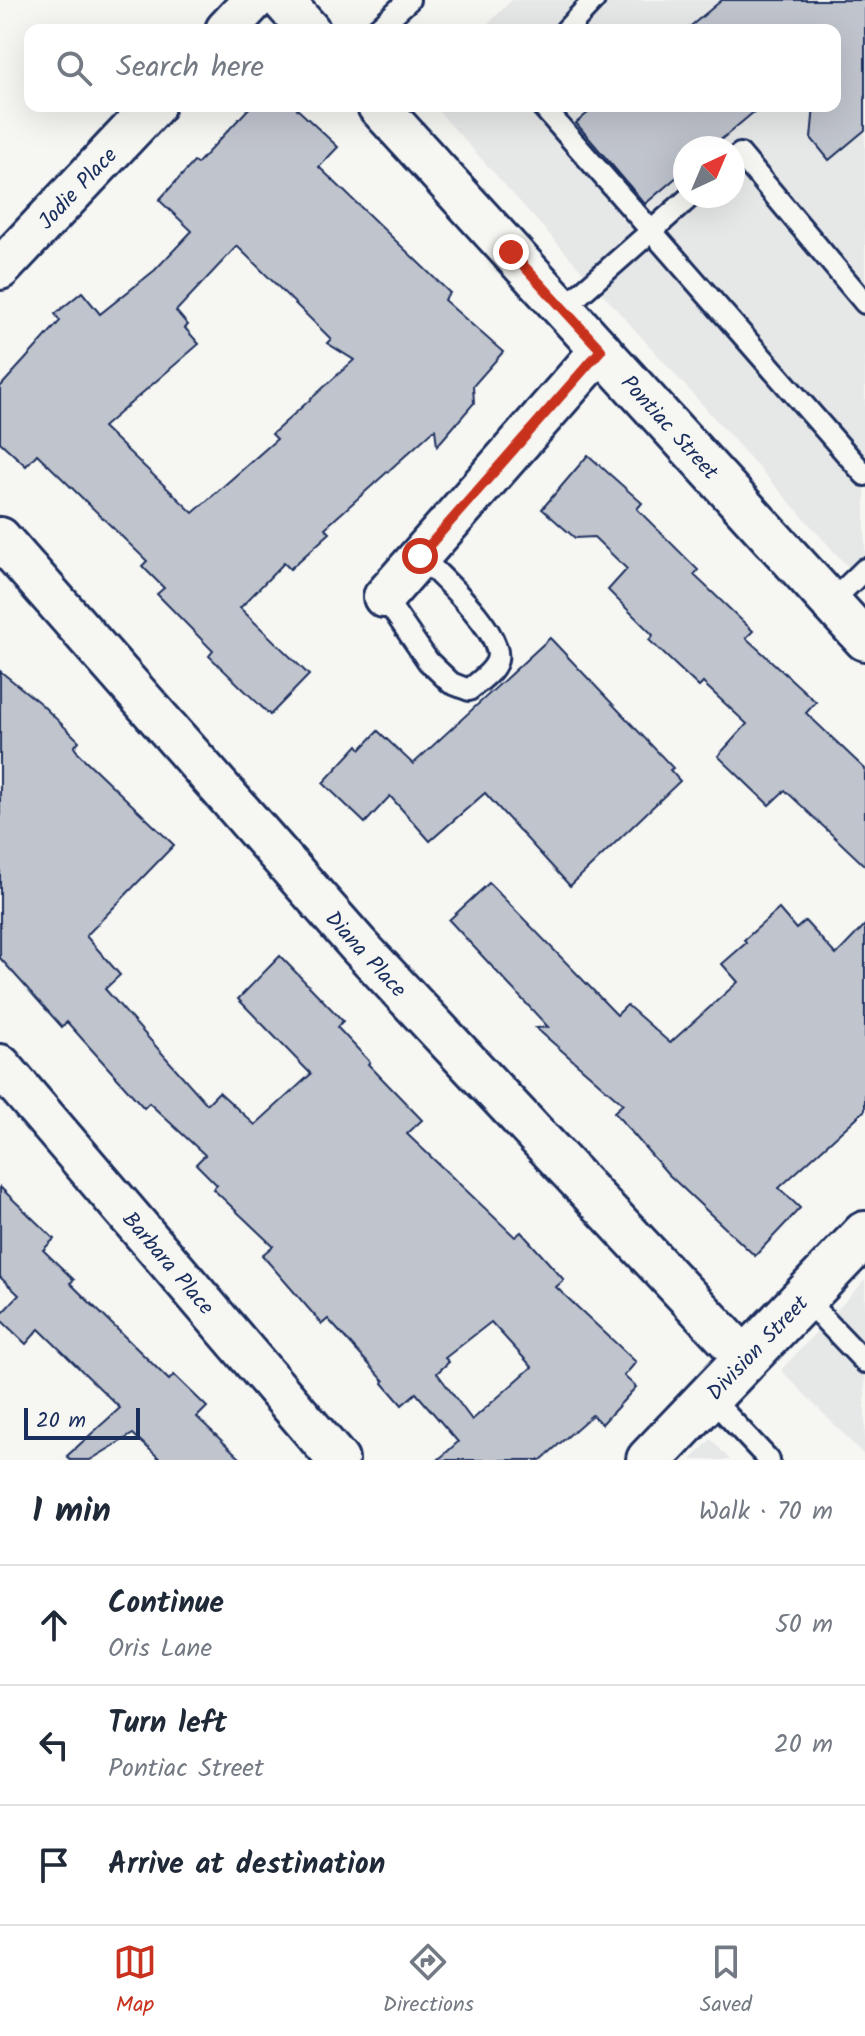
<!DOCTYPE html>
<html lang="en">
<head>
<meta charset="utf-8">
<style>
	body { margin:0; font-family:Kalam,sans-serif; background:#f6f6f7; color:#1f2937 }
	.compass { position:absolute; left:673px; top:136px; width:72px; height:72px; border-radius:50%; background:#fff; box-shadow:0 8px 32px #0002; rotate:44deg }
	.scale { position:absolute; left:24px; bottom:20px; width:116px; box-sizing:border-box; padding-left:8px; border:4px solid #1b2f5e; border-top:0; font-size:22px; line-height:28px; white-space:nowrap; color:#1b2f5e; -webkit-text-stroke:6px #f6f6f2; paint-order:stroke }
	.stop { position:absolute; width:24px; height:24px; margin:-18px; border:6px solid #c8321e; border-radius:50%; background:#fff }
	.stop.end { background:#c8321e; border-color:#fff; box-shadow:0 2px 8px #0008 }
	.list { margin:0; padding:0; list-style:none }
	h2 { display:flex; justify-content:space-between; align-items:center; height:104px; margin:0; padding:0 32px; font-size:34px }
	h2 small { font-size:26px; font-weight:400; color:#747a83 }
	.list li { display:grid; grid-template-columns:52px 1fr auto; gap:24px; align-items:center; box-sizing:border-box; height:120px; padding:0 32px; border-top:2px solid #e0e1e3 }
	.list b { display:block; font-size:30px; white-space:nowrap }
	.list p { margin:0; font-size:26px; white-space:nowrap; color:#747a83 }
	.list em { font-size:26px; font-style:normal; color:#747a83 }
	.icon { flex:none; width:44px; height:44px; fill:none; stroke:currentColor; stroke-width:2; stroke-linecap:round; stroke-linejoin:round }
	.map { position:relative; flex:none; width:865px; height:1460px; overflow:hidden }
	.search { position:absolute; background:#fff; box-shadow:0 8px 32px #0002; left:24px; right:24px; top:24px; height:88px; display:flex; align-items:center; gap:20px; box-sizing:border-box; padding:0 28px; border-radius:16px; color:#747a83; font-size:30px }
	.sheet { height:464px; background:#fff }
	nav { display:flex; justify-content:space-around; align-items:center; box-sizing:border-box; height:112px; border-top:2px solid #e0e1e3; background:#fff; font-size:22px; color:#747a83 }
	nav a { display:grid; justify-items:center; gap:4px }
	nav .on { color:#c8321e }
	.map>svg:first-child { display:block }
	.built { fill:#e6e7e7; fill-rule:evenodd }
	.building { fill:#c0c4cd; stroke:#1b2f5e; stroke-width:2; fill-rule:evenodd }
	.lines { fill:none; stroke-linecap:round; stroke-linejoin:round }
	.lane-casing { stroke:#1b2f5e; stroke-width:26 }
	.street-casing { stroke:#1b2f5e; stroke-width:46 }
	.secondary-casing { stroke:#1b2f5e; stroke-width:50 }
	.lane { stroke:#f6f6f2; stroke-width:20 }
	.street { stroke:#f6f6f2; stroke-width:40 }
	.secondary { stroke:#f6f6f2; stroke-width:44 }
	.route { stroke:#c8321e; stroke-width:10 }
	.labels { text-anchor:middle; stroke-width:6; stroke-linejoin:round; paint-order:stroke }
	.street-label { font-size:22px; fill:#1b2f5e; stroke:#f6f6f2 }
</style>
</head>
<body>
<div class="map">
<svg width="865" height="1460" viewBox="0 0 865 1460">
	<rect width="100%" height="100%" fill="#f6f6f2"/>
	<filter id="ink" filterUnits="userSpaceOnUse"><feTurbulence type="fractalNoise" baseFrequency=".0125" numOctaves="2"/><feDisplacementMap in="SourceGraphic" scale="16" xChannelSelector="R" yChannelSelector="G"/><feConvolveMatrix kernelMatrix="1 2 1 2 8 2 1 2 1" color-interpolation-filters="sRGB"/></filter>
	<g filter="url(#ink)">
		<g class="built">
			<path d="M 512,0 L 865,0 L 865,586 L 434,106 L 835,106 L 835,30 L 482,30 ZM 685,148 L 733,148 L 733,196 L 685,196 Z"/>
			<polygon points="865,1280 865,1456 781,1370"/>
			<polygon points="711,1439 730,1460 691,1460"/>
		</g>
		<g class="building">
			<polygon points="722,0 865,0 865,130 829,160 811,138 814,106 835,106 835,30 686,30"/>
			<path d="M 251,106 L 294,106 L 338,147 L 319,167 L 450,293 L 444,300 L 503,352 L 473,386 L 474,403 L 437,446 L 435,429 L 325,528 L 330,533 L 290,569 L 284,563 L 240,608 L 309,675 L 270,715 L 209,656 L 213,651 L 157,594 L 164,588 L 142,566 L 147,561 L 37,454 L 26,466 L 0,442 L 0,387 L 60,321 L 55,314 L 82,292 L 100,314 L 155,270 L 192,231 L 159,200 L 194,162 L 197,164 ZM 237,246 L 331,339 L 327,343 L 354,360 L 272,434 L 277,439 L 193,513 L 103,427 L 199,344 L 185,328 L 188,325 L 176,311 Z"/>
			<polygon points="596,106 761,106 711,148 685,148 685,170 645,204 576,123"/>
			<polygon points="588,455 642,503 637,509 698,570 694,575 753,631 746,638 816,702 806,713 865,769 865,866 785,790 769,805 718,756 747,724 703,683 699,687 649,640 653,635 608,590 627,569 594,537 575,538 542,509"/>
			<polygon points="550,638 673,768 670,770 680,781 570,886 485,793 430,841 390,796 365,823 323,783 358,745 361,749 378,731 413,764"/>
			<path d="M 0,671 L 41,704 L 79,741 L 74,747 L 79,754 L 174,845 L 86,936 L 120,975 L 105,989 L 207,1104 L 219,1092 L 255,1125 L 311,1074 L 238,999 L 280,956 L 343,1021 L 337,1027 L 370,1062 L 368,1064 L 422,1120 L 407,1134 L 515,1237 L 521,1232 L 564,1280 L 556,1287 L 636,1362 L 624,1376 L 636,1387 L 602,1424 L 592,1415 L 541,1460 L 438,1460 L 458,1442 L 416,1393 L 402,1405 L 383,1383 L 384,1381 L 328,1319 L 322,1324 L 262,1255 L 273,1246 L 213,1189 L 217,1185 L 196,1164 L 205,1155 L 149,1103 L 144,1108 L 67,1022 L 62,1027 L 0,958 ZM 491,1322 L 532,1367 L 472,1420 L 437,1373 L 449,1362 L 445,1358 Z"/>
			<polygon points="489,883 617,1015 627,1005 670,1043 738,982 722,964 746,943 744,940 779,909 796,929 805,921 836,955 865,925 865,1110 779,1188 800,1208 755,1256 668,1174 614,1112 623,1104 536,1028 548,1027 449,920"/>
			<polygon points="0,1187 54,1239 43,1250 74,1280 70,1283 169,1380 174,1375 207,1407 197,1417 242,1460 161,1460 133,1434 90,1460 70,1460 67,1456 120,1408 39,1329 26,1344 0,1319 0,1315 19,1295 0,1277"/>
		</g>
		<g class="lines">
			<defs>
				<g id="lane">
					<polyline points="376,30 409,0"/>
					<polyline points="566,30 594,0"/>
					<polyline points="542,106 865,475"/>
					<polyline points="733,160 740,154 865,303"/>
					<polyline points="563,309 691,196"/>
					<path d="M 384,597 L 428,661 L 451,683 L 469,690 C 478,682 491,674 496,663 C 509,637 438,574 420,556"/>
					<polyline points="830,603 865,569"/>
					<polyline points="804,1298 865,1362"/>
					<polyline points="710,1397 769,1460"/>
				</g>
				<g id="street">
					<polyline points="282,0 309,30"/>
					<polyline points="226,30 254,0"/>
					<path id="s1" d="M 378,106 L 865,640"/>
					<path id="s2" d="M 0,269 L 154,106"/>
					<path id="s3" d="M 0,538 L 359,946 L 746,1359"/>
					<polyline points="384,597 601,350"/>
					<path id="s4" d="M 0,1065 L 338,1460"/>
				</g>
				<g id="secondary">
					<path id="s5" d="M 649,1460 L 865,1234"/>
				</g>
			</defs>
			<use href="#lane" class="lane-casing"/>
			<use href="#street" class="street-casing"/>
			<use href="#secondary" class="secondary-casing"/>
			<use href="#lane" class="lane"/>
			<use href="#street" class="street"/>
			<use href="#secondary" class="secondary"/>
		</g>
	</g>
	<g class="lines" filter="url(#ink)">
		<polyline class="route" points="420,556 601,350 511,252"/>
	</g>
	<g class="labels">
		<g class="street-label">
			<text dy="8" stroke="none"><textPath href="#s2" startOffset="112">Jodie Place</textPath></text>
			<text dy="8" stroke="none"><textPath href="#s1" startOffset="434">Pontiac Street</textPath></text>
			<text dy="8" stroke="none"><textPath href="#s3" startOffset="554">Diana Place</textPath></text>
			<text dy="8" stroke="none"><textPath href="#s4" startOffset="260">Barbara Place</textPath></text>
			<text dy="8" stroke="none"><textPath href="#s5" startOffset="156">Division Street</textPath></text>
		</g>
	</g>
</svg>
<svg class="compass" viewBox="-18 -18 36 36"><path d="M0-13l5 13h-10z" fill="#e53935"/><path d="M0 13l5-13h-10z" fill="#747a83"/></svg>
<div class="scale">20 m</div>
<div class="stop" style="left:420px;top:556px"></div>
<div class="stop end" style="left:511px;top:252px"></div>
<div class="search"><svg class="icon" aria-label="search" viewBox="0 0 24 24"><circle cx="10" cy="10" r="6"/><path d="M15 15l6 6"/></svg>Search here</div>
</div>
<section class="sheet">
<h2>1 min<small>Walk · 70 m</small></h2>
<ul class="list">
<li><svg class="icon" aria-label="ahead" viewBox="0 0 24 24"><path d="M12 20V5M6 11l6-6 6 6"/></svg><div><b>Continue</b><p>Oris Lane</p></div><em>50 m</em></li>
<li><svg class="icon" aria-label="left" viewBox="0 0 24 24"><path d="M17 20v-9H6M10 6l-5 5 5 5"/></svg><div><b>Turn left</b><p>Pontiac Street</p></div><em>20 m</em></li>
<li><svg class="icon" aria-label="arrive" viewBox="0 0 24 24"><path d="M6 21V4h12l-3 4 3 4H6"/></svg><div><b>Arrive at destination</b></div></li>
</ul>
</section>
<nav>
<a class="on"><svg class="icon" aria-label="map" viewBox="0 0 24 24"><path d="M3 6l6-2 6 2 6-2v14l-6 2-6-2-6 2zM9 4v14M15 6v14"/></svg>Map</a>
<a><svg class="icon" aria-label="directions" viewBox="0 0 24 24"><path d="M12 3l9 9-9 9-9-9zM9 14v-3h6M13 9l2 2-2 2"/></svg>Directions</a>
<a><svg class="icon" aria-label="saved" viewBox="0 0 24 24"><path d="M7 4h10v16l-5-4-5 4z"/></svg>Saved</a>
</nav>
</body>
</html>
